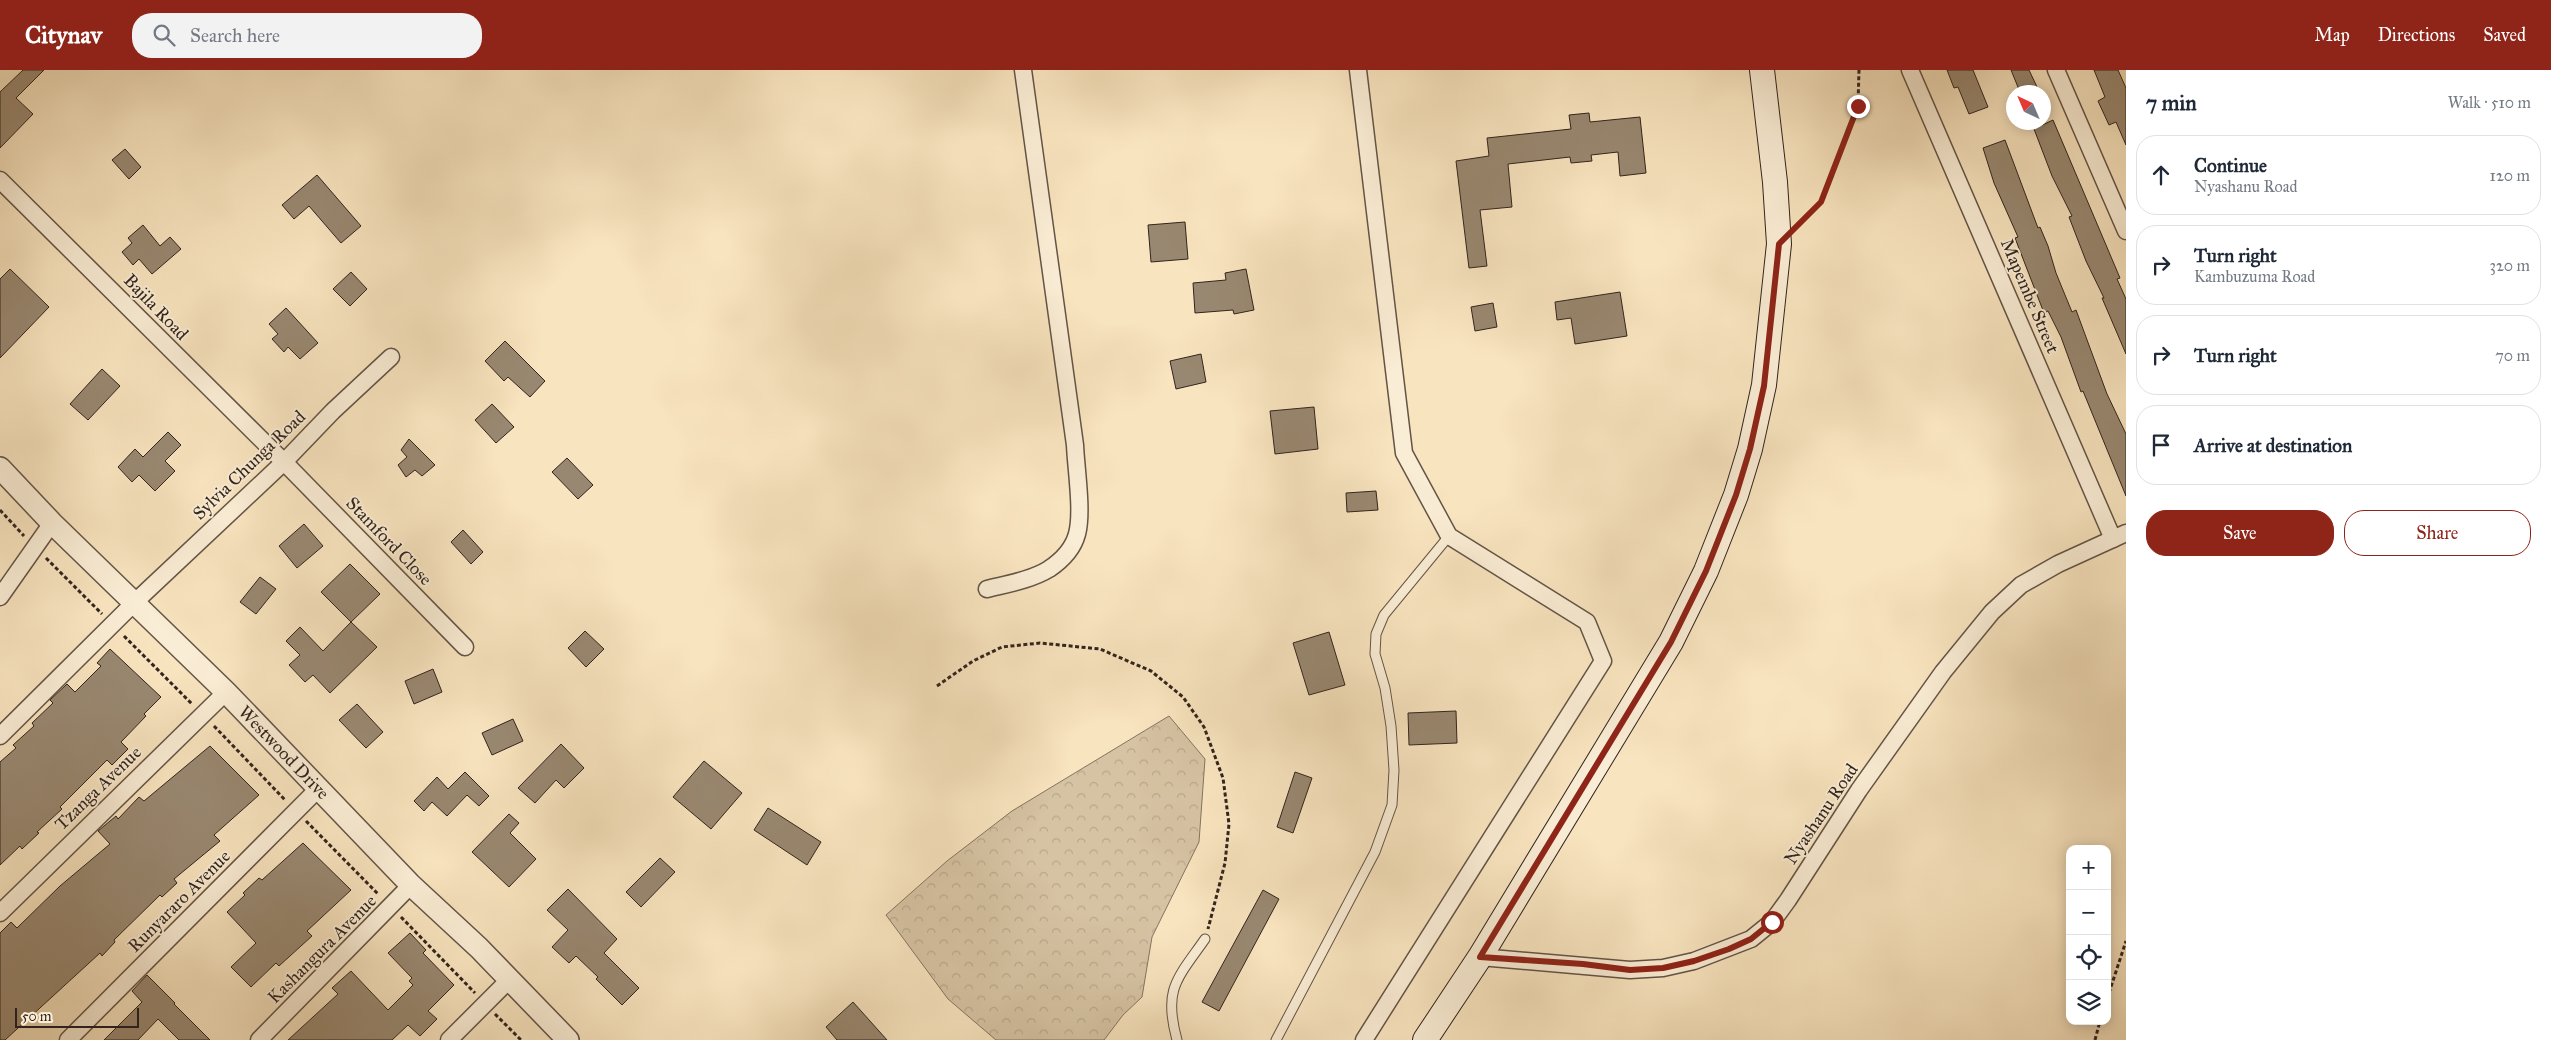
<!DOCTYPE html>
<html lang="en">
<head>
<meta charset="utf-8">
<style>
	body { margin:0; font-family:"IM FELL Great Primer",serif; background:#f2f2f3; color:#1f2937 }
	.controls { position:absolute; right:15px; bottom:15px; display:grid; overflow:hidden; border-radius:10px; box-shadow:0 2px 12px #0003 }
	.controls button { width:45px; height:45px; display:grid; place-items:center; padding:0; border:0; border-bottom:1px solid #e0e1e3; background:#fff; color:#1f2937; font:25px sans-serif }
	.compass { position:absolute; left:2006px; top:15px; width:45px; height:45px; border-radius:50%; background:#fff; box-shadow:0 2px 12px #0003; rotate:316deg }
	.scale { position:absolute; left:15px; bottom:12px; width:124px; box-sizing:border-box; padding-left:5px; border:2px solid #32241d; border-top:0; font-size:14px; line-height:18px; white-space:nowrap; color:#32241d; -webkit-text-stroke:4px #faedd5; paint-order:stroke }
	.stop { position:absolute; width:15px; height:15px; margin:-11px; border:4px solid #8f2418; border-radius:50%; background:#fff }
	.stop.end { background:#8f2418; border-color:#fff; box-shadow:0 1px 5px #0008 }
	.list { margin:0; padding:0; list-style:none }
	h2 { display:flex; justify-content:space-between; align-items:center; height:65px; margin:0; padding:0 20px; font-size:21px }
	h2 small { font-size:16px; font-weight:400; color:#747a83 }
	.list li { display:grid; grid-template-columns:32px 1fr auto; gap:15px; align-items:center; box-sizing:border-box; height:80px; margin:0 10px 10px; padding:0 10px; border:1px solid #e0e1e3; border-radius:20px }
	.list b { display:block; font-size:19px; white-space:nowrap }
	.list p { margin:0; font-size:16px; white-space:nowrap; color:#747a83 }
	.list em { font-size:16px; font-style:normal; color:#747a83 }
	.actions { display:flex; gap:10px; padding:15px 20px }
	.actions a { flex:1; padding:11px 0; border:1px solid #8f2418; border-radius:20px; text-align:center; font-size:18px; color:#8f2418 }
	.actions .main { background:#8f2418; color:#fff }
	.icon { flex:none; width:28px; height:28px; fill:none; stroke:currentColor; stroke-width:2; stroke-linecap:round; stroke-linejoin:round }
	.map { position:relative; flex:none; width:2126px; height:970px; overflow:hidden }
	header { display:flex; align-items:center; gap:30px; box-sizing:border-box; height:70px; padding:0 25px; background:#8f2418; color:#fff }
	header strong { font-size:24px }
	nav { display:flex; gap:28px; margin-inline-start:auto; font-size:18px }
	.search { width:350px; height:45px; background:#f2f2f3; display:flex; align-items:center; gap:12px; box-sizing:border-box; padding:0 18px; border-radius:20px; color:#747a83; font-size:19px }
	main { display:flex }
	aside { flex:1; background:#fff }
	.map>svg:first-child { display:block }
	.forest { fill:url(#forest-crowns); stroke:#847460 }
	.building { fill:#998871; stroke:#32241d }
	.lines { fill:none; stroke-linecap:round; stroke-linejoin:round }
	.service-casing { stroke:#645446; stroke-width:11 }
	.minor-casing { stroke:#645446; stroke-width:19 }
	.tertiary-casing { stroke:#645446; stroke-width:24 }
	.secondary-casing { stroke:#32241d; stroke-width:26 }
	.path { stroke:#32241d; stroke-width:3; stroke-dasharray:4 2.5; stroke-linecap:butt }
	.service { stroke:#faedd5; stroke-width:9 }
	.minor { stroke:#faedd5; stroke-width:16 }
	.tertiary { stroke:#faedd5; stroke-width:21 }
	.secondary { stroke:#faedd5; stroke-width:24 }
	.route { stroke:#8f2418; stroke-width:6 }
	.labels { text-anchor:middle; stroke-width:4; stroke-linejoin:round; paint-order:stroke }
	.street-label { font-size:18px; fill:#32241d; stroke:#faedd5 }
</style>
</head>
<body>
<header>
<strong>Citynav</strong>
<div class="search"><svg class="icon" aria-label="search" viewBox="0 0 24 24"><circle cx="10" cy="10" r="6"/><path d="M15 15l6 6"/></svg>Search here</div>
<nav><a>Map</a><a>Directions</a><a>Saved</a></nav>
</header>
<main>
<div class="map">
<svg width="2126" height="970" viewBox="0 0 2126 970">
	<defs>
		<pattern id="forest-crowns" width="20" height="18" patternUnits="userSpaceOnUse" patternTransform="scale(1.25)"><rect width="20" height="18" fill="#d6c3a3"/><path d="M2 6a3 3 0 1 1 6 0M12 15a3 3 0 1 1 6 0" fill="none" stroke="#b8a78c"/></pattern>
	</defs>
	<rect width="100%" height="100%" fill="#f8e4bf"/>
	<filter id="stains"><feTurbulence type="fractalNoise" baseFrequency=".004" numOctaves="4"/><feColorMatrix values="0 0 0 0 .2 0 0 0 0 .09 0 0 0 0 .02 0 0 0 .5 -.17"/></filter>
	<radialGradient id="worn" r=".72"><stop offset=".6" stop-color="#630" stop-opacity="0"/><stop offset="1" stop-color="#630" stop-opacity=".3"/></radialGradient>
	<polygon class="forest" points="1169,646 1205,689 1199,772 1152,867 1142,927 1123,945 1104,970 996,970 948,929 886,845 947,791 1012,741"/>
	<g class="building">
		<polygon points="23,0 44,0 16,28 33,44 0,78 0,22"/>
		<polygon points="1947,0 1973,0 1988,37 1969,44 1958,17 1954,18"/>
		<polygon points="2011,0 2029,0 2037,17 2020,22"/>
		<polygon points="2094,0 2118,0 2126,18 2126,75 2116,52 2109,55 2098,31 2105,27"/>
		<polygon points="1589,43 1590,52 1640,47 1646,103 1620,106 1618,82 1591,85 1592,91 1571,93 1570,87 1508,94 1512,137 1480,140 1487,196 1469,198 1456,91 1489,86 1487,68 1571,59 1569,45"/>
		<polygon points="2053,50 2120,208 2117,209 2126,229 2126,284 2102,228 2104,228 2086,191 2069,147 2072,146 2052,106 2034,59"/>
		<polygon points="2005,70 2038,158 2040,157 2048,176 2056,203 2072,242 2076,240 2107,324 2126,364 2126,426 2083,321 2081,322 2061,267 2048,241 2044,243 2015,168 2018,167 1994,113 1983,78"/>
		<polygon points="125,79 141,97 129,109 112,90"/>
		<polygon points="317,105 361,156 341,173 309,136 294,149 282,135"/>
		<polygon points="1185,152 1188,189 1151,192 1148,155"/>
		<polygon points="143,155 160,176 170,167 181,179 152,204 139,189 133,195 122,182 132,173 128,168"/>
		<polygon points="10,199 49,237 0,288 0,209"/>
		<polygon points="1246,199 1254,240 1234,244 1233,240 1195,243 1193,213 1226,210 1225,203"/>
		<polygon points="351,202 367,219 350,236 333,219"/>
		<polygon points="1620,222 1627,266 1575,274 1571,248 1557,250 1555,232"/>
		<polygon points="1493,233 1497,257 1475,261 1471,237"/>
		<polygon points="286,238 318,273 300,289 288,277 284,282 272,269 278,264 269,254"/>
		<polygon points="505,271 545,311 530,327 508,307 504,311 485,291"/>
		<polygon points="1201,284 1206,312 1176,319 1170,291"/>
		<polygon points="102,299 120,316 88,350 70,334"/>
		<polygon points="492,334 514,357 496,373 475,350"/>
		<polygon points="1314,337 1318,379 1275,384 1270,341"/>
		<polygon points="168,362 181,375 165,391 175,401 155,421 139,405 132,412 118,397 135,379 143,387"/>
		<polygon points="409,369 435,395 422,406 415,400 406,407 398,395 407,387 401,380"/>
		<polygon points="567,388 593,415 578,429 552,402"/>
		<polygon points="1376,421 1378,440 1347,442 1346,423"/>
		<polygon points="304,454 323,476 297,498 279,476"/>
		<polygon points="463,460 483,482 471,494 451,472"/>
		<polygon points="350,494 380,524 351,552 321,522"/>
		<polygon points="260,507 276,519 256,544 240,532"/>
		<polygon points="351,552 377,577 330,623 313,605 305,612 289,595 300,585 286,571 300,557 323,581"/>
		<polygon points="585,561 604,579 586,597 568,578"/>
		<polygon points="1329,562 1345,615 1309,625 1293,573"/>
		<polygon points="110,579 161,627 144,644 146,646 121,672 128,679 112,695 107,690 60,737 62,739 37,762 39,763 22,779 20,776 0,795 0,692 16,678 13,675 34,656 32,653 53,633 50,630 67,614 75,622 101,596 97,593"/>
		<polygon points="433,599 442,622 414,634 405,611"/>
		<polygon points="357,634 383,662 366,678 339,650"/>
		<polygon points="1456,641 1457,673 1409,675 1408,643"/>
		<polygon points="513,649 523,671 492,685 482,663"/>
		<polygon points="561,674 584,698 564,718 556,710 535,733 518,718"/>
		<polygon points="210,676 259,725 214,765 220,771 174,809 177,813 162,827 160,825 114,870 115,872 102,886 100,883 5,970 0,970 0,863 11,852 17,858 60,816 110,774 98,761 116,746 118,749 139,727 144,731"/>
		<polygon points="704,691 742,723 711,759 673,727"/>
		<polygon points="465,702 489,726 479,736 467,725 447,746 432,732 424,741 414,731 437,707 448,719"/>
		<polygon points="1295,702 1312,708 1293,763 1277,757"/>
		<polygon points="768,738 821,772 807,795 754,760"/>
		<polygon points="509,744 519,753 510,763 536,789 509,817 472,782"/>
		<polygon points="303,773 351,820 307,861 312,866 279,896 276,893 251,917 231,897 256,873 227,842 245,825 243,823 259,808 262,810"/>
		<polygon points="660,788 675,802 641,837 626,822"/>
		<polygon points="568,819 617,869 604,883 639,918 622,935 596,909 598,907 576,886 569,893 552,877 568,860 547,840"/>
		<polygon points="1263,820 1279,829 1219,941 1202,932"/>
		<polygon points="410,863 426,880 423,883 454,915 428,941 437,949 420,966 408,955 392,970 288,970 338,924 332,918 351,901 388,940 413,915 409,911 412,908 388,883"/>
		<polygon points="147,905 175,933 174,934 210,970 179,970 158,949 138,970 104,970 142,932 132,921"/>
		<polygon points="853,932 887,970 837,970 826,957"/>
	</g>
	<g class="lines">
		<defs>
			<g id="service">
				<path d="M 1177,970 C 1163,919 1177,909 1205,869"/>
				<polyline points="1276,970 1375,782 1392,735 1394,700 1391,656 1385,618 1375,584 1376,564 1384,545 1449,466"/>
			</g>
			<g id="minor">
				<polyline points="1358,0 1404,383 1449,466 1587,552 1603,591 1364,970"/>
				<polyline points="1910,0 2113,469"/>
				<polyline points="2056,0 2126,161"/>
				<polyline points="0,110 284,392 465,577"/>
				<path d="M 987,519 C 1007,514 1031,510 1049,499 C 1061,491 1073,479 1077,464 C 1083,442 1076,399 1075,375 L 1023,0"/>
				<polyline points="0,527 52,453"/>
				<polyline points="0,666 135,532 284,392 333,341 391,287"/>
				<polyline points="0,843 226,622"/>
				<polyline points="1480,887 1630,900 1663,898 1694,891 1751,869 1772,852 1788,830 1859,720 1943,602 1992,542 2021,515 2058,494 2126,463"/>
				<polyline points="68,970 318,719"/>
				<polyline points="259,970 411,815"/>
				<polyline points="449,970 510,909"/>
			</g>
			<g id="tertiary">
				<path id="s1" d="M 0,398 L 52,453 L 226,622 L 411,815 L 479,878 L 568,970"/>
			</g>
			<polyline id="secondary" points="1425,970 1480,887 1671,572 1706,501 1736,425 1750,379 1764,315 1779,174 1775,112 1762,0"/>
		</defs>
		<use href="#service" class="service-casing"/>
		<use href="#minor" class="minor-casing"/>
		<use href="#tertiary" class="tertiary-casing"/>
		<use href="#secondary" class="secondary-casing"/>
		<g class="path">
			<polyline points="1797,156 1821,132 1858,35 1859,0"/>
			<polyline points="0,440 24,466"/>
			<polyline points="46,488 102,544"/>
			<polyline points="124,566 192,634"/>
			<polyline points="937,616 973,591 1002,577 1040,573 1100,579 1151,601 1183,627 1204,657 1223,708 1229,754 1225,793 1208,859"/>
			<polyline points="214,656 286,731"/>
			<polyline points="306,751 379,825"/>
			<polyline points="401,847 475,923"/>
			<polyline points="2107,929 2126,871"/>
			<polyline points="495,944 521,970"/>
			<polyline points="2095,970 2100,951"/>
		</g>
		<use href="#service" class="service"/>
		<use href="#minor" class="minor"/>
		<use href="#tertiary" class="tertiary"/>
		<use href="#secondary" class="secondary"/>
	</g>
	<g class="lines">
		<polyline class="route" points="1772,852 1751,869 1729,879 1694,891 1663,898 1630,900 1583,894 1480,887 1671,572 1706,501 1736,425 1750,379 1764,316 1779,174 1821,132 1858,36"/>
	</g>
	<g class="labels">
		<g class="street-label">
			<text transform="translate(2030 226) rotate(67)" y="6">Mapembe Street</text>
			<text transform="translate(156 237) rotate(46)" y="6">Bajila Road</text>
			<text transform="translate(249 395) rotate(-44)" y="6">Sylvia Chunga Road</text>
			<text transform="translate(389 471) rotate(46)" y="6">Stamford Close</text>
			<text dy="6" stroke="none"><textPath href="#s1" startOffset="402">Westwood Drive</textPath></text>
			<text transform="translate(98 718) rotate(-44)" y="6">Tzanga Avenue</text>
			<text transform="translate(1821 744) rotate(-56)" y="6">Nyashanu Road</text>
			<text transform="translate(179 831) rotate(-45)" y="6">Runyararo Avenue</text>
			<text transform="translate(322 879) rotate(-45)" y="6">Kashangura Avenue</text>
		</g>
	</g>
	<rect width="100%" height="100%" filter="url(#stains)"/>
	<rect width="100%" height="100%" fill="url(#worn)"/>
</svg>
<div class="controls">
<button>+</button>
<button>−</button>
<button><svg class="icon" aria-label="locate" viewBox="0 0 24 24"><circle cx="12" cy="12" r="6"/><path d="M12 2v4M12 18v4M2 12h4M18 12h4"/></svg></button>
<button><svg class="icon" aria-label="layers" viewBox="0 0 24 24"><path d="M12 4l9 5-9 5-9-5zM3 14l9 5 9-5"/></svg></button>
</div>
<svg class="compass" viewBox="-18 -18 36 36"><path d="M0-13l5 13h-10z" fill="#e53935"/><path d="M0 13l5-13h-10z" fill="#747a83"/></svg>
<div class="scale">50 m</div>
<div class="stop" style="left:1772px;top:852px"></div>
<div class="stop end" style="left:1858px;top:36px"></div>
</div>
<aside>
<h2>7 min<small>Walk · 510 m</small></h2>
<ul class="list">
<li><svg class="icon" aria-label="ahead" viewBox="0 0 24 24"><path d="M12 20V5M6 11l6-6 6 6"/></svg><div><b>Continue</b><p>Nyashanu Road</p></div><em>120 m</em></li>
<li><svg class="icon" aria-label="right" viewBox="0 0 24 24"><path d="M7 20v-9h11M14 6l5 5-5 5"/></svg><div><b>Turn right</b><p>Kambuzuma Road</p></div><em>320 m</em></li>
<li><svg class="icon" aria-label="right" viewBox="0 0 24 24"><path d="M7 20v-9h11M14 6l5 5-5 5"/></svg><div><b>Turn right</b></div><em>70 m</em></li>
<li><svg class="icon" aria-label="arrive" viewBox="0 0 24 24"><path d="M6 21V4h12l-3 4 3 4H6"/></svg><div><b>Arrive at destination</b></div></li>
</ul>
<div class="actions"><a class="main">Save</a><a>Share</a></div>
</aside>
</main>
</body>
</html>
